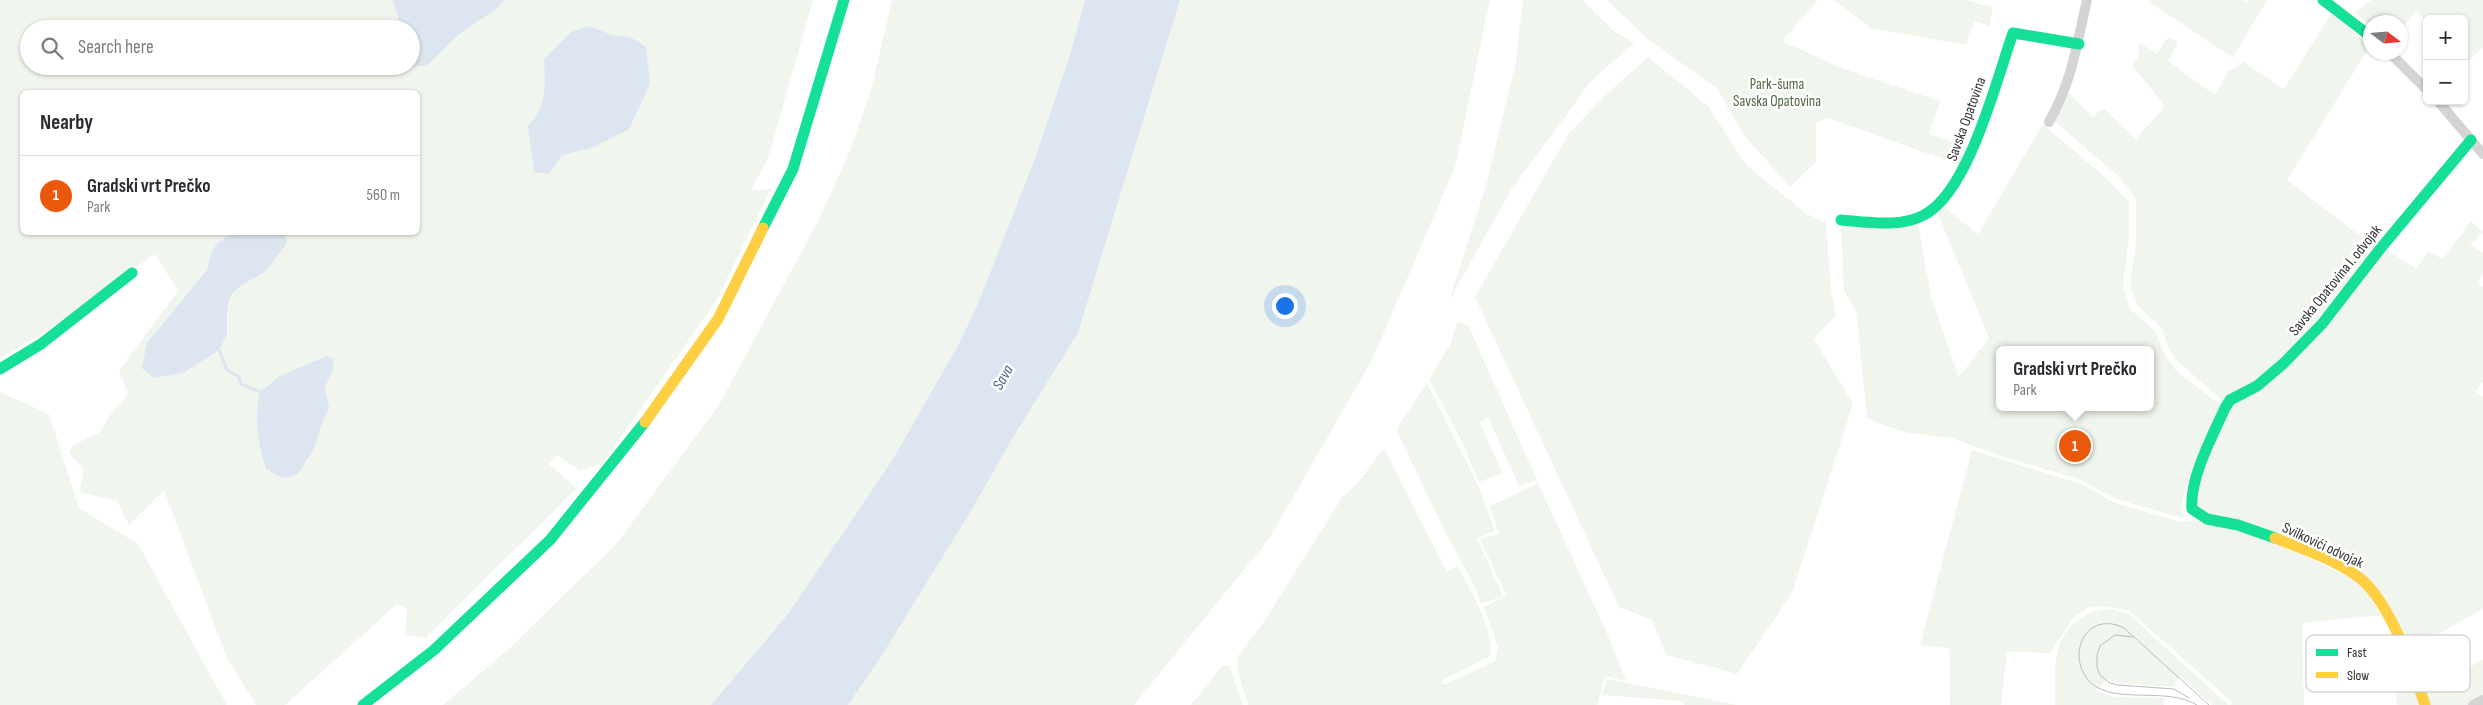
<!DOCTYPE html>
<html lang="en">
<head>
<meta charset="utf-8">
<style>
	body { margin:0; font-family:"Sofia Sans Condensed",sans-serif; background:#f2f2f3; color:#2b2b33 }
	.controls { position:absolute; right:15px; top:15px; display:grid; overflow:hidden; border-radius:8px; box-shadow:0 1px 4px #0004 }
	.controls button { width:45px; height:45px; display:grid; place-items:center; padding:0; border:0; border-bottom:1px solid #e1e1e2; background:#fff; color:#2b2b33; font:25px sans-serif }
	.compass { position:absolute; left:2363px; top:15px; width:45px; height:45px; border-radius:50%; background:#fff; box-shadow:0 1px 4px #0004; rotate:106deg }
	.you { position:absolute; left:1284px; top:305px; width:18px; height:18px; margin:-12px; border:4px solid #fff; border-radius:50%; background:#1a73e8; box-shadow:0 0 0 8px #1a73e833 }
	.badge { display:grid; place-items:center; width:32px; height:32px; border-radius:50%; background:#ea580c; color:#fff; font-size:16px; font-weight:700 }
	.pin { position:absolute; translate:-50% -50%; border:2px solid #fff; box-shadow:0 1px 5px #0006 }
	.popup { position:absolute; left:1996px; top:346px; width:158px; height:65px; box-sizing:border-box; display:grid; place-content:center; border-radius:8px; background:#fff; filter:drop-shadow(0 1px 4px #0005); font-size:16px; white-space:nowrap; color:#7c7c81 }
	.popup b { font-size:19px; color:#2b2b33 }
	.popup::after { content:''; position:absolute; left:50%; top:100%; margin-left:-10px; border:10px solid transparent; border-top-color:#fff }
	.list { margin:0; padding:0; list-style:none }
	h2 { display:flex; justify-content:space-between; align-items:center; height:65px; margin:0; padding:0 20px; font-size:21px }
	h2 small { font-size:16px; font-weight:400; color:#7c7c81 }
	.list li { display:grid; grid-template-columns:32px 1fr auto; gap:15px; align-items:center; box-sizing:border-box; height:80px; padding:0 20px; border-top:1px solid #e1e1e2 }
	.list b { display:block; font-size:19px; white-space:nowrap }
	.list p { margin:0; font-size:16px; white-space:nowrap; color:#7c7c81 }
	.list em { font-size:16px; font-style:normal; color:#7c7c81 }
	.icon { flex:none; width:28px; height:28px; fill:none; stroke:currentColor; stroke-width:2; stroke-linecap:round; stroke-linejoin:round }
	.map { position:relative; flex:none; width:2483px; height:705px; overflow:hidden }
	.search { position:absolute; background:#fff; box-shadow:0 1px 4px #0004; left:20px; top:20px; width:400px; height:55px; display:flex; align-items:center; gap:12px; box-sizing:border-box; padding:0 18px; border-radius:28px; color:#7c7c81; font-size:19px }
	.panel { position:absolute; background:#fff; box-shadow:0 1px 4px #0004; left:20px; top:90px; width:400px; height:145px; border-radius:8px }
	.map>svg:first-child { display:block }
	.green { fill:#f0f5ed; fill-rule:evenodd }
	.water { fill:#dce5f0 }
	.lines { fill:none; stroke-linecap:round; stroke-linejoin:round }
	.stream { stroke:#dce5f0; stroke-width:3 }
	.street { stroke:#d4d4d4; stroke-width:10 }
	.fast { stroke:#16e098; stroke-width:11 }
	.slow { stroke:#ffcf43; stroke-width:11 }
	.tram { stroke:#bcbcbc; stroke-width:1 }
	.labels { text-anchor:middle; stroke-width:5; stroke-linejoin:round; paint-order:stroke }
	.park-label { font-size:15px; fill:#4d6840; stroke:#fff }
	.street-label { font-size:15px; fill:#303030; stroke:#fff }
	.water-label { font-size:16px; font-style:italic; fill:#44668c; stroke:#fff }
	.key { fill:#fff; stroke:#c1c1c1; stroke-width:1 }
	.key-label { font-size:14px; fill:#303030 }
</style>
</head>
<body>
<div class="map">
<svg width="2483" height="705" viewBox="0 0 2483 705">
	<rect width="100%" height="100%" fill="#fff"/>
	<g class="green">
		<path d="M 0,0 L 813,0 L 768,159 L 751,190 L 771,189 L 716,301 L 602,464 L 580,471 L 558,455 L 548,464 L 577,488 L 426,638 L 405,635 L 407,608 L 397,604 L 285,705 L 256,705 L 226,656 L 164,490 L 129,525 L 117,501 L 79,492 L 84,470 L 69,453 L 73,445 L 99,433 L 110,415 L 128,395 L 119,370 L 178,291 L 155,254 L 48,330 L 0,358 ZM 29,29 L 411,29 L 411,66 L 29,66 ZM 22,92 L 418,92 L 418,232 L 22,232 Z"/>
		<polygon points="892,0 1085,0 1070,55 1034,161 979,301 960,342 893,459 788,614 711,705 443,705 512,646 617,543 719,405 818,221 848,156 871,90"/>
		<polygon points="1180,0 1490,0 1455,167 1372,360 1269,539 1134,705 848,705 879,660 971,511 1012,439 1078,333"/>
		<polygon points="1523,0 1582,0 1614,31 1634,43 1591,81 1511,190 1449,301 1486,185 1515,66"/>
		<polygon points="1607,0 1818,0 1782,41 1844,69 1940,101 1929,134 1967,147 1960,165 1828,118 1816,123 1816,162 1790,187 1743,134 1717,88 1646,38"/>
		<polygon points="1834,0 1967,0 1993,7 1989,26 1974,21 1966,45 1870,28"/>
		<polygon points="2151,0 2242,0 2246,3 2248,0 2267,0 2233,58 2161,10 2150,2"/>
		<polygon points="2372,0 2483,0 2483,48 2467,61 2464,59 2464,19 2427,19 2427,21 2417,12 2401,28 2400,22 2370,22 2370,25 2354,12"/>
		<polygon points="2331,14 2370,46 2287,180 2376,248 2318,323 2270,371 2223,401 2175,359 2169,350 2161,327 2137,306 2131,288 2131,275 2136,246 2136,198 2116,174 2054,121 2068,92 2093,117 2103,108 2136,139 2165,106 2132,65 2138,57 2139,43 2157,53 2165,41 2169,38 2178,42 2168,61 2215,95 2229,70 2236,68 2243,62 2284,89"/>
		<polygon points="1648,57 1708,106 1746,165 1807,214 1826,222 1831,289 1836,315 1814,339 1853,404 1792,593 1737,674 1666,655 1652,620 1619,607 1475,297 1569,133 1607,94"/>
		<path d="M 2043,124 L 2106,178 L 2129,202 L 2129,239 L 2123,286 L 2130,309 L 2155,331 L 2166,357 L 2177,372 L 2222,406 L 2192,478 L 2189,476 L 2180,509 L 2185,516 L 2182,518 L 2116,499 L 2079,479 L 2004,457 L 1952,438 L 1908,433 L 1875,422 L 1867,417 L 1856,311 L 1844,291 L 1841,229 L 1844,225 L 1918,223 L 1931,297 L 1959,377 L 1989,338 L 1938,214 L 1945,208 L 1978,234 ZM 2000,350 L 2150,350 L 2150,407 L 2000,407 Z"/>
		<polygon points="2471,221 2483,232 2470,245 2483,253 2483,273 2478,283 2483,287 2483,382 2475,391 2483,397 2483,609 2408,651 2363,577 2199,511 2194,498 2229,405 2245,396 2384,248 2416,269 2428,251 2442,259"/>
		<polygon points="1461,322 1469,327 1537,480 1519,486 1488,417 1480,422 1502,473 1479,482 1462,442 1429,379 1451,343 1457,323"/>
		<polygon points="1427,383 1477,483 1495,531 1477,538 1503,596 1481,604 1475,587 1444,530 1397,431 1399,425"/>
		<polygon points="0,392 49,414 79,508 138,544 227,705 0,705"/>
		<path d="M 1384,448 L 1447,572 L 1457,566 C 1468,583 1497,637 1490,656 L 1441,681 L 1443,685 L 1495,661 L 1498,647 L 1484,607 L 1506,595 L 1480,539 L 1499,534 L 1490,506 L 1538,483 L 1606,631 L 1626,681 L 1605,676 L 1597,705 L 1248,705 L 1237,669 L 1238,656 L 1263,623 L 1343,496 L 1356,485 Z"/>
		<path d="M 1972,450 L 2084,485 L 2111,501 L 2121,505 L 2182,522 C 2210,511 2332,565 2358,583 C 2368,590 2374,605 2381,615 L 2302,623 L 2304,705 L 2230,705 L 2233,703 L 2128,610 L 2101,606 L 2088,608 L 2074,617 L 2052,650 L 2052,653 L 2007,652 L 2001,705 L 1950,705 L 1949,648 L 1920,645 Z"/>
		<path d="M 2109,609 L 2129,614 L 2228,705 L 2212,705 L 2180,675 L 2174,687 L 2117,683 L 2108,679 L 2096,691 L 2115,697 L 2165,698 L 2164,705 L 2055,705 C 2056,687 2053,664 2059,646 C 2066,625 2087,610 2109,609 Z"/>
		<polygon points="2392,636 2421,705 2397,705"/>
		<polygon points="2483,660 2483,698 2469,705 2429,705 2425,691"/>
		<polygon points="1222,666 1230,666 1243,705 1191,705"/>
		<polygon points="1607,679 1737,705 1685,705 1680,701 1602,695"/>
	</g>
	<g class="water">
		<polygon points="393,0 504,0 496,9 459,34 427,65 403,69 401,66 411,66 411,29 402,29"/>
		<polygon points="1085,0 1180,0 1078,333 1012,439 971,511 879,660 848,705 711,705 788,614 893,459 960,342 979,301 1034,161 1070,55"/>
		<path d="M 589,26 L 612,35 L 630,37 L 646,47 L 650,84 L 629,129 L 592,148 L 562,155 L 549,174 L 534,172 L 528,126 C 548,105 545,86 544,59 L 571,32 Z"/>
		<polygon points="234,233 284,233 287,243 266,271 240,286 231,295 227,308 227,335 219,350 183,373 153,378 142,368 147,343 207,270 211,253 218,242"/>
		<path d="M 327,356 L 334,359 L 333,369 L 325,387 L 329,408 L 322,423 L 314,448 L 298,474 L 288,478 L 281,477 L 266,469 C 258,445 254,418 260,392 L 280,376 Z"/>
	</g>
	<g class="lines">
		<polyline class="stream" points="219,350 227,370 239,377 241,384 260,392"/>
		<g class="street">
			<polyline points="2389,52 2427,90"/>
			<polyline points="2438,101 2483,154"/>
			<path d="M 2049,122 C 2073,79 2076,47 2087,0"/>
			<polyline points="2473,705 2483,700"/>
		</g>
		<g class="fast">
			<polyline points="2323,0 2370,36"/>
			<path d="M 1841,220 C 1866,222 1901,228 1924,215 C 1969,192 1996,81 2013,33 L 2079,44"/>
			<polyline points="763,228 793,169 844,0"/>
			<polyline points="0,369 41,344 132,273"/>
			<path d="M 2275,538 L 2238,525 L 2207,519 L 2192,509 C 2189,479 2213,435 2225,408 L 2230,400 L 2257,386 L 2284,363 L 2322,324 L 2380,249 L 2471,140"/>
			<polyline points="363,705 434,650 550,540 645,422"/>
		</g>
		<g class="slow">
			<polyline points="645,422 718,319 763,228"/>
			<path d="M 2275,538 C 2303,549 2337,560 2361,579 C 2390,603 2413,669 2425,705"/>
		</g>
		<g class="tram">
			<polyline points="2133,637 2115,635 2100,646 2097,655 2097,667 2100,675 2110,683 2118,685 2174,689 2189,698"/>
			<path d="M 2197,705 C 2166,686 2116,705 2091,683 C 2064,656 2086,609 2124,628 L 2209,705"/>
		</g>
	</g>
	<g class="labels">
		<g class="park-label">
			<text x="1777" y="89">Park-šuma<tspan x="1777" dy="17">Savska Opatovina</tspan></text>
		</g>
		<g class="street-label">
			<text transform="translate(1966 119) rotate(-70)" y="5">Savska Opatovina</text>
			<text transform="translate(2335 280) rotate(-51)" y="5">Savska Opatovina I. odvojak</text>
			<text transform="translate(2323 545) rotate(25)" y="5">Svilkovići odvojak</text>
		</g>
		<g class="water-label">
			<text transform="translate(1002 377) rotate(-61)" y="6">Sava</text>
		</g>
	</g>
	<rect x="2306" y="635" width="164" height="57" rx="8" class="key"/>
	<rect x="2316" y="649" width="22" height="7" fill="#16e098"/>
	<rect x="2316" y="672" width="22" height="6" fill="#ffcf43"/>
	<g class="key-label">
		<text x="2347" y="657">Fast</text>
		<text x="2347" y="680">Slow</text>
	</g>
</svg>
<div class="controls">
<button>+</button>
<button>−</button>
</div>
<svg class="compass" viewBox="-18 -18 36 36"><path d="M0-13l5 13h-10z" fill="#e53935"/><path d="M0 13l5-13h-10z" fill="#7c7c81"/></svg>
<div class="you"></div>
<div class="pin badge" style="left:2075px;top:446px">1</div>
<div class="popup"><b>Gradski vrt Prečko</b>Park</div>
<div class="search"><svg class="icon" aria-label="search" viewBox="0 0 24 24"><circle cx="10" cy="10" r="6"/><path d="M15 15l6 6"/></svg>Search here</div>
<section class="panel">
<h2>Nearby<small></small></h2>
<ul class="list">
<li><span class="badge">1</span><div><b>Gradski vrt Prečko</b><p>Park</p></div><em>560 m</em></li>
</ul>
</section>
</div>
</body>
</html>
